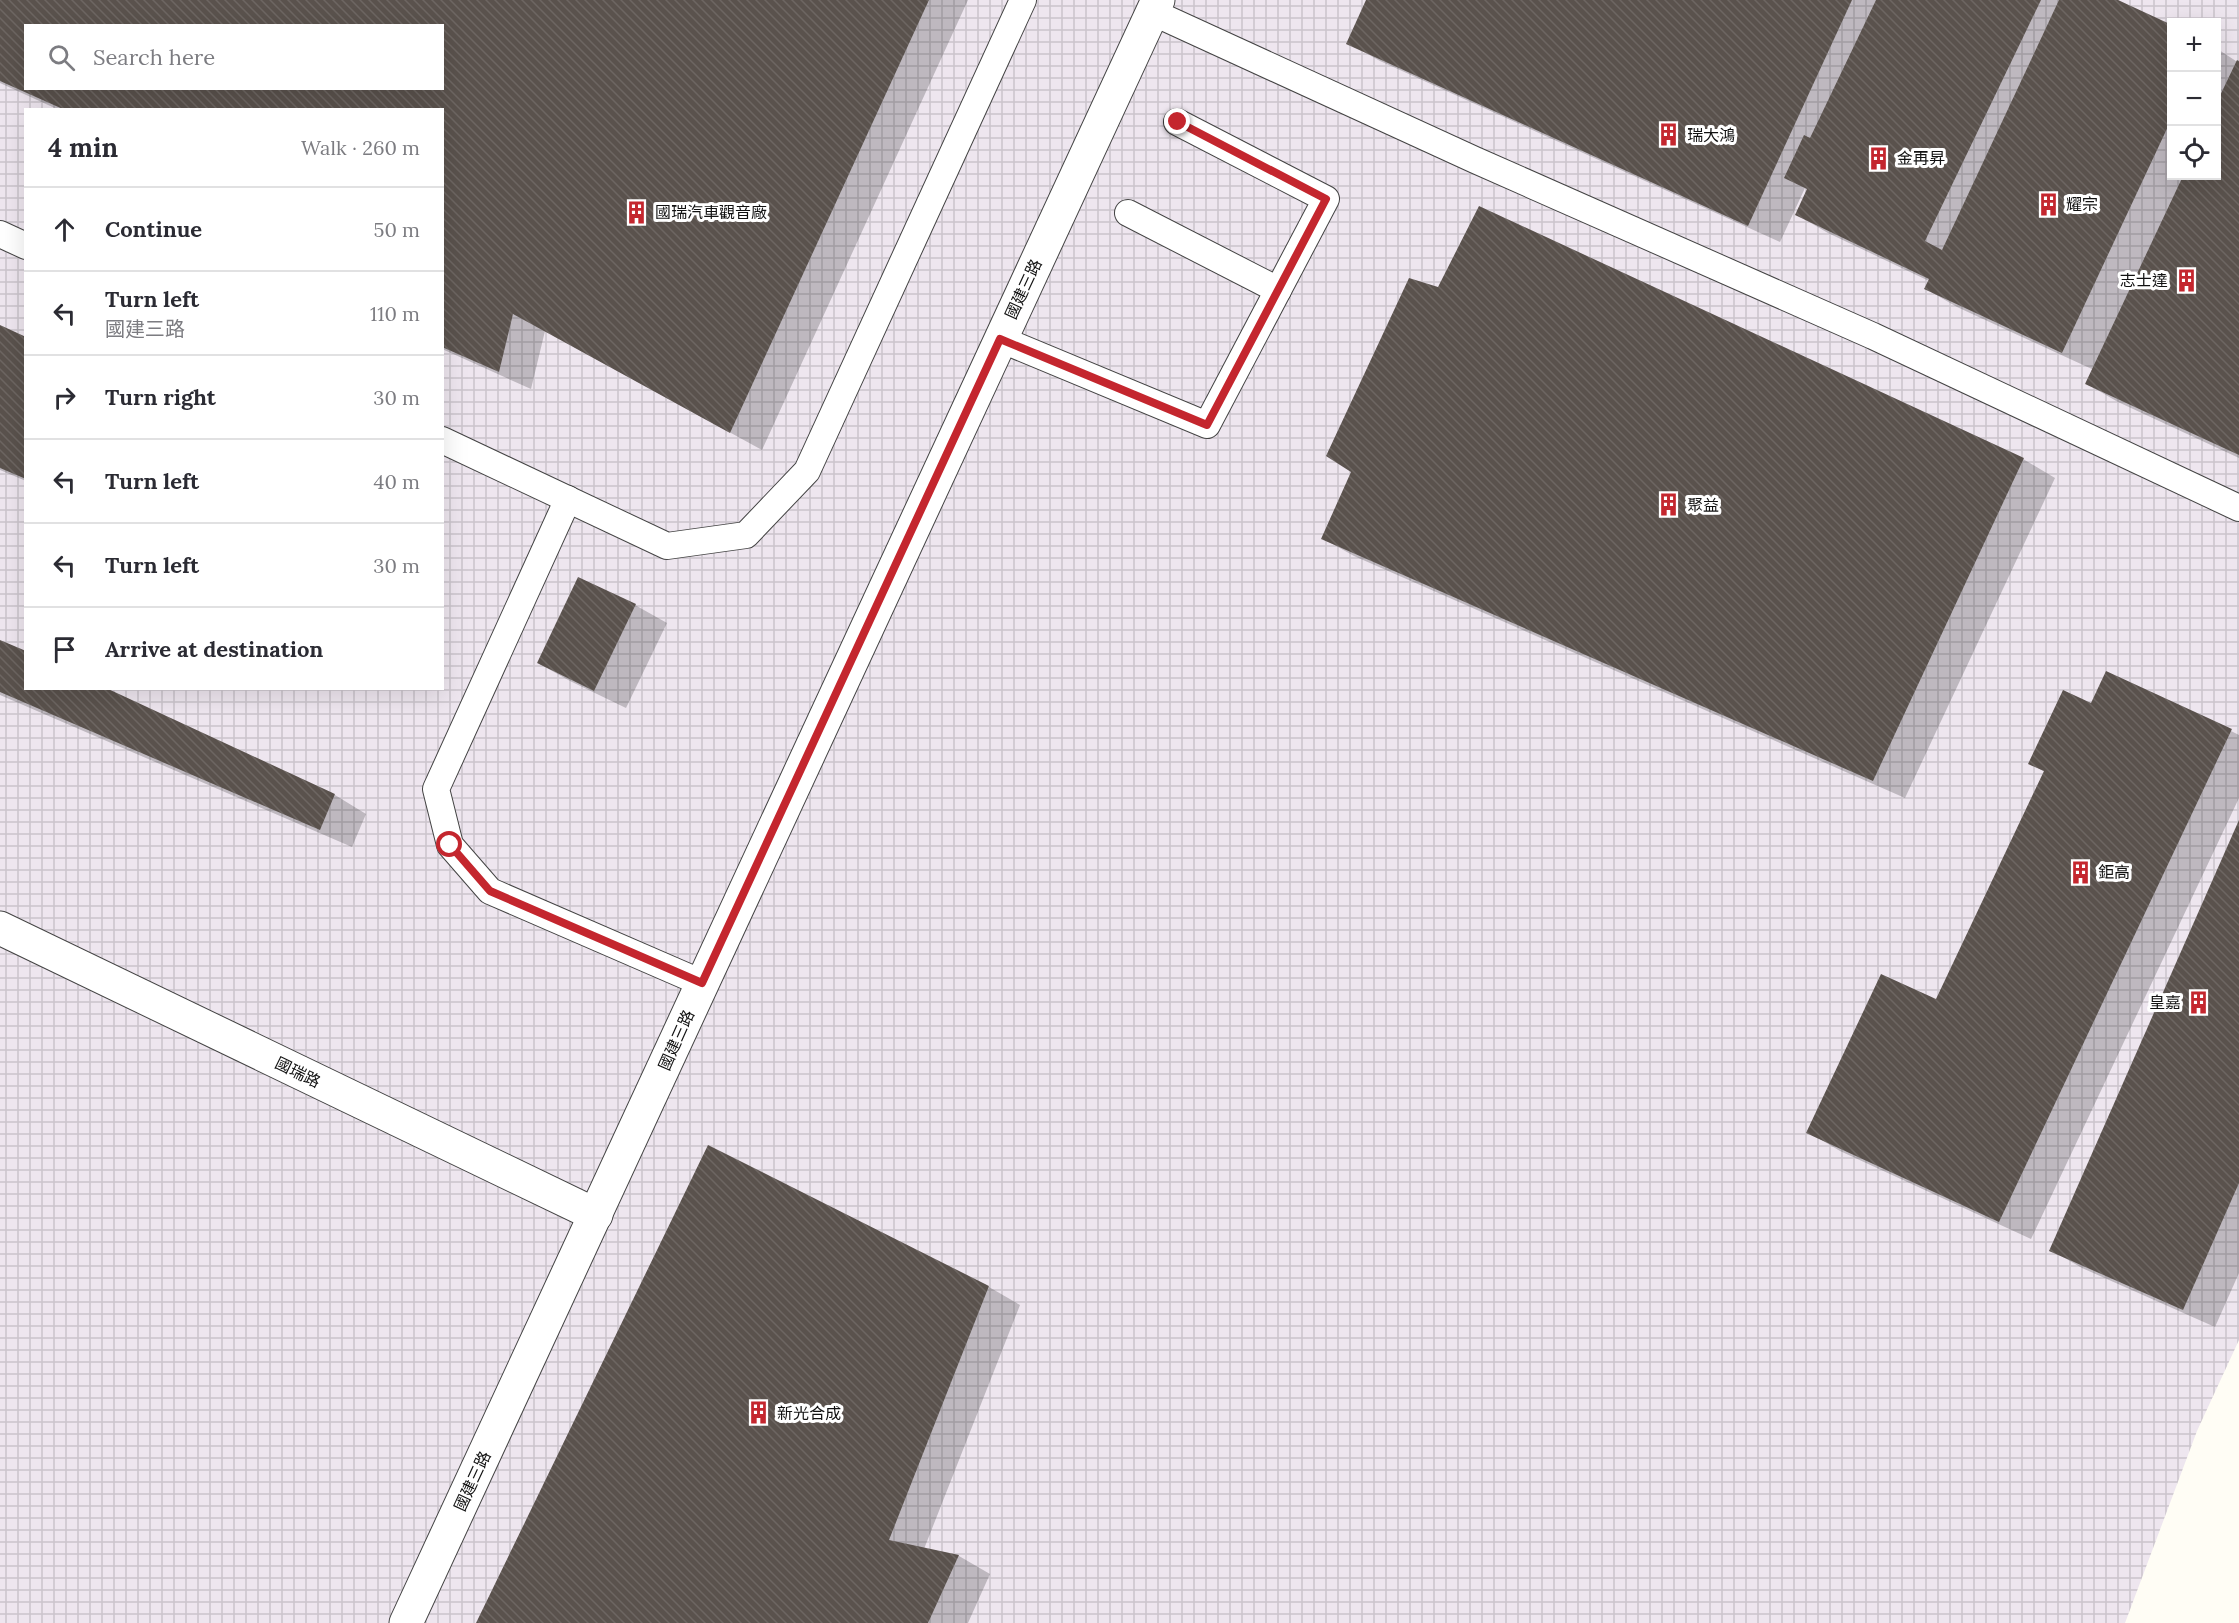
<!DOCTYPE html>
<html lang="en">
<head>
<meta charset="utf-8">
<style>
	body { margin:0; font-family:Lora,"Noto Sans TC",serif; background:#f7f7f7; color:#2b2b33 }
	.controls { position:absolute; right:18px; top:18px; display:grid; overflow:hidden; border-radius:0px; box-shadow:0 6px 24px #0002 }
	.controls button { width:54px; height:54px; display:grid; place-items:center; padding:0; border:0; border-bottom:2px solid #e1e1e2; background:#fff; color:#2b2b33; font:30px sans-serif }
	.stop { position:absolute; width:18px; height:18px; margin:-14px; border:4px solid #c4262e; border-radius:50%; background:#fff }
	.stop.end { background:#c4262e; border-color:#fff; box-shadow:0 2px 6px #0008 }
	.list { margin:0; padding:0; list-style:none }
	h2 { display:flex; justify-content:space-between; align-items:center; height:78px; margin:0; padding:0 24px; font-size:26px }
	h2 small { font-size:20px; font-weight:400; color:#7c7c81 }
	.list li { display:grid; grid-template-columns:39px 1fr auto; gap:18px; align-items:center; box-sizing:border-box; height:84px; padding:0 24px; border-top:2px solid #e1e1e2 }
	.list b { display:block; font-size:22px; white-space:nowrap }
	.list p { margin:0; font-size:20px; white-space:nowrap; color:#7c7c81 }
	.list em { font-size:20px; font-style:normal; color:#7c7c81 }
	.icon { flex:none; width:33px; height:33px; fill:none; stroke:currentColor; stroke-width:2; stroke-linecap:round; stroke-linejoin:round }
	.map { position:relative; flex:none; width:2239px; height:1623px; overflow:hidden }
	.search { position:absolute; background:#fff; box-shadow:0 6px 24px #0002; left:24px; top:24px; width:420px; height:66px; display:flex; align-items:center; gap:15px; box-sizing:border-box; padding:0 21px; border-radius:0px; color:#7c7c81; font-size:22px }
	.panel { position:absolute; background:#fff; box-shadow:0 6px 24px #0002; left:24px; top:108px; width:420px; height:582px; border-radius:0px }
	.map>svg:first-child { display:block }
	.industrial { fill:url(#industrial-grid); fill-rule:evenodd }
	.shadow { fill:#0003; fill-rule:evenodd }
	.building { fill:url(#building-back-hatch); fill-rule:evenodd }
	.lines { fill:none; stroke-linecap:round; stroke-linejoin:round }
	.service-casing { stroke:#444; stroke-width:28 }
	.minor-casing { stroke:#444; stroke-width:35 }
	.service { stroke:#fff; stroke-width:26 }
	.minor { stroke:#fff; stroke-width:33 }
	.route { stroke:#c4262e; stroke-width:8 }
	.labels { text-anchor:middle; stroke-width:6; stroke-linejoin:round; paint-order:stroke }
	.poi-label { font-size:16px; fill:#111; stroke:#fff; text-anchor:start }
	.street-label { font-size:16px; fill:#111; stroke:#fff }
</style>
</head>
<body>
<div class="map">
<svg width="2239" height="1623" viewBox="0 0 2239 1623">
	<defs>
		<pattern id="industrial-grid" width="8" height="8" patternUnits="userSpaceOnUse" patternTransform="scale(1.5)"><rect width="8" height="8" fill="#eee6ef"/><path d="M0 4h8M4 0v8" fill="none" stroke="#cbc4cc"/></pattern>
		<pattern id="building-back-hatch" width="6" height="6" patternUnits="userSpaceOnUse" patternTransform="scale(1.5)"><rect width="6" height="6" fill="#5a524d"/><path d="M-1 5l2 2M0 0l6 6M5-1l2 2" fill="none" stroke="#6d6662"/></pattern>
	</defs>
	<rect width="100%" height="100%" fill="#fffdf5"/>
	<path class="industrial" d="M 0,0 L 2239,0 L 2239,1340 L 2197,1431 L 2125,1623 L 0,1623 ZM 2172,22 L 2216,22 L 2216,176 L 2172,176 ZM 26,26 L 442,26 L 442,88 L 26,88 ZM 26,110 L 442,110 L 442,688 L 26,688 Z"/>
	<g class="shadow">
		<path d="M 0,0 L 968,0 L 762,450 L 545,331 L 531,389 L 442,349 L 442,110 L 59,110 L 0,83 ZM 26,26 L 442,26 L 442,88 L 26,88 Z"/>
		<polygon points="1368,0 2114,0 2172,26 2172,176 2216,176 2216,48 2239,63 2239,458 2118,402 2087,384 2094,370 1957,307 1926,289 1929,281 1828,233 1797,215 1808,190 1805,188 1780,242 1380,61 1348,43"/>
		<polygon points="0,326 26,338 26,481 0,470"/>
		<polygon points="2023,459 2055,478 1905,798 1354,556 1322,538"/>
		<polygon points="635,605 667,623 626,708 570,681 538,663"/>
		<polygon points="0,641 26,688 103,688 335,795 366,814 352,847 0,695"/>
		<polygon points="2092,705 2231,731 2239,735 2239,798 2031,1239 1840,1151 1808,1132 1937,1001 2045,772 2030,764"/>
		<polygon points="2239,824 2239,1273 2215,1327 2082,1268 2051,1250"/>
		<polygon points="708,1147 989,1287 1020,1305 924,1549 959,1556 990,1574 968,1623 478,1623"/>
	</g>
	<g class="building">
		<path d="M 0,0 L 929,0 L 730,433 L 513,314 L 499,372 L 442,347 L 442,110 L 65,110 L 0,81 ZM 26,26 L 442,26 L 442,88 L 26,88 Z"/>
		<polygon points="1366,0 1852,0 1748,226 1346,44"/>
		<polygon points="1876,0 2041,0 1925,241 1942,250 2059,0 2118,0 2172,25 2172,118 2062,353 1924,289 1929,279 1795,215 1807,189 1784,178 1804,135 1810,138"/>
		<polygon points="2237,60 2239,61 2239,455 2085,384 2183,176 2216,176 2216,104"/>
		<polygon points="1479,206 2024,458 1873,781 1321,539 1351,472 1326,456 1409,278 1438,287"/>
		<polygon points="0,325 26,337 26,479 0,468"/>
		<polygon points="578,577 636,604 594,691 537,663"/>
		<polygon points="0,640 26,651 26,688 106,688 335,794 320,830 0,692"/>
		<polygon points="2106,671 2232,729 1999,1222 1806,1133 1881,974 1936,999 2044,771 2028,764 2063,690 2091,703"/>
		<polygon points="2239,820 2239,1183 2183,1310 2049,1251"/>
		<polygon points="708,1145 989,1286 889,1540 959,1555 928,1623 476,1623"/>
	</g>
	<g class="lines">
		<defs>
			<g id="service">
				<polyline points="1152,12 1475,160 1873,336 2239,508"/>
				<polyline points="1128,213 1278,290"/>
				<polyline points="0,234 26,246"/>
				<polyline points="1000,339 1207,425 1326,199 1177,122"/>
				<polyline points="442,440 667,546 746,535 807,471 1023,0"/>
				<polyline points="568,499 436,789 450,845 490,891 702,983"/>
			</g>
			<g id="minor">
				<polyline points="0,928 596,1215"/>
				<polyline points="406,1623 1158,0"/>
			</g>
		</defs>
		<use href="#service" class="service-casing"/>
		<use href="#minor" class="minor-casing"/>
		<use href="#service" class="service"/>
		<use href="#minor" class="minor"/>
	</g>
	<g class="lines">
		<polyline class="route" points="450,845 490,891 702,983 1000,339 1207,425 1326,199 1178,122"/>
	</g>
	<defs>
		<symbol id="building-bare" viewBox="-9 -9 18 18"><path d="M-4-6H4V6H1V3H-1V6H-4ZM-2.5-4.3h1.7v1.8h-1.7ZM.8-4.3h1.7v1.8H.8ZM-2.5-1h1.7V.8h-1.7ZM.8-1h1.7V.8H.8Z" fill="#c4262e" stroke="#fff" stroke-width="2.5" paint-order="stroke"/></symbol>
	</defs>
	<g fill-rule="evenodd">
		<use href="#building-bare" x="1652" y="118" width="33" height="33"/>
		<use href="#building-bare" x="1862" y="142" width="33" height="33"/>
		<use href="#building-bare" x="2032" y="188" width="33" height="33"/>
		<use href="#building-bare" x="620" y="196" width="33" height="33"/>
		<use href="#building-bare" x="2170" y="264" width="33" height="33"/>
		<use href="#building-bare" x="1652" y="488" width="33" height="33"/>
		<use href="#building-bare" x="2064" y="856" width="33" height="33"/>
		<use href="#building-bare" x="2182" y="986" width="33" height="33"/>
		<use href="#building-bare" x="742" y="1396" width="33" height="33"/>
	</g>
	<g class="labels">
		<g class="poi-label">
			<text x="1687" y="141">瑞大鴻</text>
			<text x="1897" y="164">金再昇</text>
			<text x="2066" y="210">耀宗</text>
			<text x="655" y="218">國瑞汽車觀音廠</text>
			<text x="2168" y="286" text-anchor="end">志士達</text>
			<text x="1687" y="511">聚益</text>
			<text x="2098" y="878">鉅高</text>
			<text x="2181" y="1008" text-anchor="end">皇嘉</text>
			<text x="777" y="1419">新光合成</text>
		</g>
		<g class="street-label">
			<text transform="translate(1023 289) rotate(-65)" y="6">國建三路</text>
			<text transform="translate(676 1040) rotate(-66)" y="6">國建三路</text>
			<text transform="translate(298 1072) rotate(26)" y="6">國瑞路</text>
			<text transform="translate(472 1481) rotate(-65)" y="6">國建三路</text>
		</g>
	</g>
</svg>
<div class="controls">
<button>+</button>
<button>−</button>
<button><svg class="icon" aria-label="locate" viewBox="0 0 24 24"><circle cx="12" cy="12" r="6"/><path d="M12 2v4M12 18v4M2 12h4M18 12h4"/></svg></button>
</div>
<div class="stop" style="left:450px;top:845px"></div>
<div class="stop end" style="left:1178px;top:122px"></div>
<div class="search"><svg class="icon" aria-label="search" viewBox="0 0 24 24"><circle cx="10" cy="10" r="6"/><path d="M15 15l6 6"/></svg>Search here</div>
<section class="panel">
<h2>4 min<small>Walk · 260 m</small></h2>
<ul class="list">
<li><svg class="icon" aria-label="ahead" viewBox="0 0 24 24"><path d="M12 20V5M6 11l6-6 6 6"/></svg><div><b>Continue</b></div><em>50 m</em></li>
<li><svg class="icon" aria-label="left" viewBox="0 0 24 24"><path d="M17 20v-9H6M10 6l-5 5 5 5"/></svg><div><b>Turn left</b><p>國建三路</p></div><em>110 m</em></li>
<li><svg class="icon" aria-label="right" viewBox="0 0 24 24"><path d="M7 20v-9h11M14 6l5 5-5 5"/></svg><div><b>Turn right</b></div><em>30 m</em></li>
<li><svg class="icon" aria-label="left" viewBox="0 0 24 24"><path d="M17 20v-9H6M10 6l-5 5 5 5"/></svg><div><b>Turn left</b></div><em>40 m</em></li>
<li><svg class="icon" aria-label="left" viewBox="0 0 24 24"><path d="M17 20v-9H6M10 6l-5 5 5 5"/></svg><div><b>Turn left</b></div><em>30 m</em></li>
<li><svg class="icon" aria-label="arrive" viewBox="0 0 24 24"><path d="M6 21V4h12l-3 4 3 4H6"/></svg><div><b>Arrive at destination</b></div></li>
</ul>
</section>
</div>
</body>
</html>
